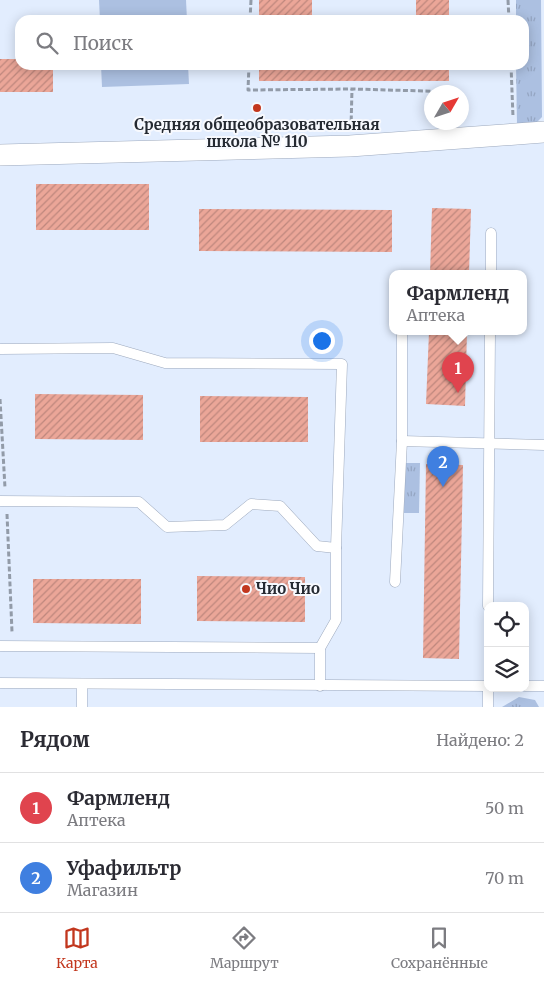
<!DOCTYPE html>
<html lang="ru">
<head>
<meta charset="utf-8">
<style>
	body { margin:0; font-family:Merriweather,serif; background:#f7f7f7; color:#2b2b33 }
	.controls { position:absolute; right:15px; bottom:15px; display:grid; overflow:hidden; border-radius:10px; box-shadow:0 2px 12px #0003 }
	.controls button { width:45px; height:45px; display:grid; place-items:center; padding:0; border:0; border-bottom:1px solid #e1e1e2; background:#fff; color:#2b2b33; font:25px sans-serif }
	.compass { position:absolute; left:424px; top:85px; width:45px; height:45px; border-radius:50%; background:#fff; box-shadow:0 2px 12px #0003; rotate:51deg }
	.you { position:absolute; left:321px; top:340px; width:18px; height:18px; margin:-12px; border:4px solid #fff; border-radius:50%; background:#1a73e8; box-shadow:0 0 0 8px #1a73e833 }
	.badge { display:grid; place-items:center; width:32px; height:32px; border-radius:50%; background:#c2371e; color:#fff; font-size:16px; font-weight:700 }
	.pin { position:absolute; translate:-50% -41px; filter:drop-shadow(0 1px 2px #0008) }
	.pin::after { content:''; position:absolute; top:26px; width:18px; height:15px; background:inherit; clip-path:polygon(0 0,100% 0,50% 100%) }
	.popup { position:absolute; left:389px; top:270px; width:138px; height:65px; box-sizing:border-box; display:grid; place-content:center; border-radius:10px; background:#fff; filter:drop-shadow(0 1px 4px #0005); font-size:16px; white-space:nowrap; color:#7c7c81 }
	.popup b { font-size:19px; color:#2b2b33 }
	.popup::after { content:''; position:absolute; left:50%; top:100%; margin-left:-10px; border:10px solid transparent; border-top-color:#fff }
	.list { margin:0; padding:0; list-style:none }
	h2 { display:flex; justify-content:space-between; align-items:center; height:65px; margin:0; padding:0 20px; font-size:21px }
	h2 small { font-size:16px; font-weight:400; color:#7c7c81 }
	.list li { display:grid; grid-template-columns:32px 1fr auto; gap:15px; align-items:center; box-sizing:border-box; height:70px; padding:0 20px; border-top:1px solid #e1e1e2 }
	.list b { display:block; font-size:19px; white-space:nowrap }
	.list p { margin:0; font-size:16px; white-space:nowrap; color:#7c7c81 }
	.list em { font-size:16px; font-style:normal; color:#7c7c81 }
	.icon { flex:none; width:28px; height:28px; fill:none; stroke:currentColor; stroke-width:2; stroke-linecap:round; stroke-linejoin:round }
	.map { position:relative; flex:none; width:544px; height:707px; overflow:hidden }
	.search { position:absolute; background:#fff; box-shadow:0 2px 12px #0003; left:15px; right:15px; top:15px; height:55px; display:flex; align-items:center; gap:12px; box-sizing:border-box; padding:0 18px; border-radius:15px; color:#7c7c81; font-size:19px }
	.sheet { height:205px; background:#fff }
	nav { display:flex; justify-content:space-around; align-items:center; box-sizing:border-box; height:70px; border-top:1px solid #e1e1e2; background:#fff; font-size:14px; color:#7c7c81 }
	nav a { display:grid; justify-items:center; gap:2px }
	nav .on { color:#c2371e }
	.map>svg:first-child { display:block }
	.grass { fill:url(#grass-tufts) }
	.pitch { fill:#acc0e1 }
	.building { fill:url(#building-hatch) }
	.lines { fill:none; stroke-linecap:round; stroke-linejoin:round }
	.lane-casing { stroke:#9da9bd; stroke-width:11 }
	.street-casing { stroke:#9da9bd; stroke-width:22 }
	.path { stroke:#929ba8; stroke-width:3; stroke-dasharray:5 2.5; stroke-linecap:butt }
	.lane { stroke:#fff; stroke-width:10 }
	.street { stroke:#fff; stroke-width:21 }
	.poi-dot { fill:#c2371e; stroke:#f7f9fe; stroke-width:2 }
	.labels { text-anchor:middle; stroke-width:4; stroke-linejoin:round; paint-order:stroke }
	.poi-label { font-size:15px; font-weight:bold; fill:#252a32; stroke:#f7f9fe }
</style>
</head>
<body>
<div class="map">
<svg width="544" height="707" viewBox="0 0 544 707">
	<defs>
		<pattern id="grass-tufts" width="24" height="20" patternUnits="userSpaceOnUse" patternTransform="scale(1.25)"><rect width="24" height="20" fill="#acc0e1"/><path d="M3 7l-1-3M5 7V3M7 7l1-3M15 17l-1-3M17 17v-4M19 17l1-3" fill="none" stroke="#94a5c2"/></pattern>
		<pattern id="building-hatch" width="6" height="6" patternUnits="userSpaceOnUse" patternTransform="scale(1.25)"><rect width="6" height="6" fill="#eba698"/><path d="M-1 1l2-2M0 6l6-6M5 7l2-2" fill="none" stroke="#be877d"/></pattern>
	</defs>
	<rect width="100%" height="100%" fill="#e2edfe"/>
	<g class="grass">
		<polygon points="516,0 541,0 542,117 535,124 517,124 516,65 524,65 524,20 516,20"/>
		<polygon points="405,463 420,463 419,513 404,513"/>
		<polygon points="519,697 535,700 539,707 502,707"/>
	</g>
	<g class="pitch">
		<polygon points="99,0 186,0 187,20 100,20"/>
		<polygon points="101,65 188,65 189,84 102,87"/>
	</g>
	<g class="building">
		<rect x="259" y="0" width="53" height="20"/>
		<rect x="416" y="0" width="33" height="20"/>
		<polygon points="0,59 20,59 20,65 53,65 53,92 0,92"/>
		<rect x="259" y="65" width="190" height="16"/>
		<rect x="36" y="184" width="113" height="46"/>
		<polygon points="432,208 471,209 469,274 430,274"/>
		<polygon points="199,209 392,210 392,252 199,251"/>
		<polygon points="429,332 467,332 465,406 426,404"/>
		<polygon points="35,394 143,395 143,440 35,439"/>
		<polygon points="200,396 308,397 308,442 200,442"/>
		<polygon points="426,464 463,465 459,659 423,658"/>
		<polygon points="197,576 305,577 305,622 197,621"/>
		<polygon points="33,579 141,579 141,624 33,623"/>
	</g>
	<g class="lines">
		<defs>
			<g id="lane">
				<polyline points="491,274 491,233"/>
				<polyline points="0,349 113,348 165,363 342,364 336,548 336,620 320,648 320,686"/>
				<polyline points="402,441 402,332"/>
				<polyline points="0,501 139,502 167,527 225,525 251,504 280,506 317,546 336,548"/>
				<polyline points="395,582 402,441 544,445"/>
				<polyline points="488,606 490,332"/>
				<polyline points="0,646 320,648"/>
				<polyline points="0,683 488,686"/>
				<polyline points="525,686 544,686"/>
				<polyline points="82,707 82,684"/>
				<polyline points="488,707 488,688"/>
			</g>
			<polyline id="street" points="0,155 350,146 544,132"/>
		</defs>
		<use href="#lane" class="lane-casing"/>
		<use href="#street" class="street-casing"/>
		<g class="path">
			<polyline points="508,0 509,20"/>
			<polyline points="250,20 251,0"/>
			<polyline points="249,65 248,90 352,89 461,92"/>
			<polyline points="511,65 513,117"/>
			<polyline points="351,128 352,89"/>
			<polyline points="0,399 5,488"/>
			<polyline points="7,514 12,632"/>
		</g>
		<use href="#lane" class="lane"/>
		<use href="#street" class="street"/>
	</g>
	<g class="poi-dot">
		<circle cx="257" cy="108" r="5"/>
		<circle cx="246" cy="589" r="5"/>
	</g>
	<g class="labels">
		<g class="poi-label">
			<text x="257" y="130">Средняя общеобразовательная<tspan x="257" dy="17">школа № 110</tspan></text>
			<text x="256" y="594" text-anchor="start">Чио Чио</text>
		</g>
	</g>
</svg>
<div class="controls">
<button><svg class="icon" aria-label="locate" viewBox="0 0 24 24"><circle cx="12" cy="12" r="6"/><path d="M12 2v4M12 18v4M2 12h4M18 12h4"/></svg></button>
<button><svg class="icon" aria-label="layers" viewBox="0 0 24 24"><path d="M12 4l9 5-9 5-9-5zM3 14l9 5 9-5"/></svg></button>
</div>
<svg class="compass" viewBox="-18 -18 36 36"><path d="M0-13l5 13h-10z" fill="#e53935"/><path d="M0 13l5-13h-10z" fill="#7c7c81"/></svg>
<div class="you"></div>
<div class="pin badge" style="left:458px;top:393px;background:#e0444e">1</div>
<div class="popup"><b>Фармленд</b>Аптека</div>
<div class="pin badge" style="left:443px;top:487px;background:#3f7fe0">2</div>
<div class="search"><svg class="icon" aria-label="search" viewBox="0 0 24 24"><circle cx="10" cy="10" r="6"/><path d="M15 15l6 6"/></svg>Поиск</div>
</div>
<section class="sheet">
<h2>Рядом<small>Найдено: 2</small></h2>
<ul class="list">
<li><span class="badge" style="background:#e0444e">1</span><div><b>Фармленд</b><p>Аптека</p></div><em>50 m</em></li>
<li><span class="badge" style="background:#3f7fe0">2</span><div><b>Уфафильтр</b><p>Магазин</p></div><em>70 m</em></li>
</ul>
</section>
<nav>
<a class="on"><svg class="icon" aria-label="map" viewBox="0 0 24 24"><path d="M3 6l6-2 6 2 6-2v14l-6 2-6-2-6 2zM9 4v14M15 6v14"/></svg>Карта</a>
<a><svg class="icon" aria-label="directions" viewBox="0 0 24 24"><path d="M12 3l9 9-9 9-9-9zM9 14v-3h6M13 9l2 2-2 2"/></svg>Маршрут</a>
<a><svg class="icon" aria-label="saved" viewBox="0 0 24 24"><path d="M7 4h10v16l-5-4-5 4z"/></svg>Сохранённые</a>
</nav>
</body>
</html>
